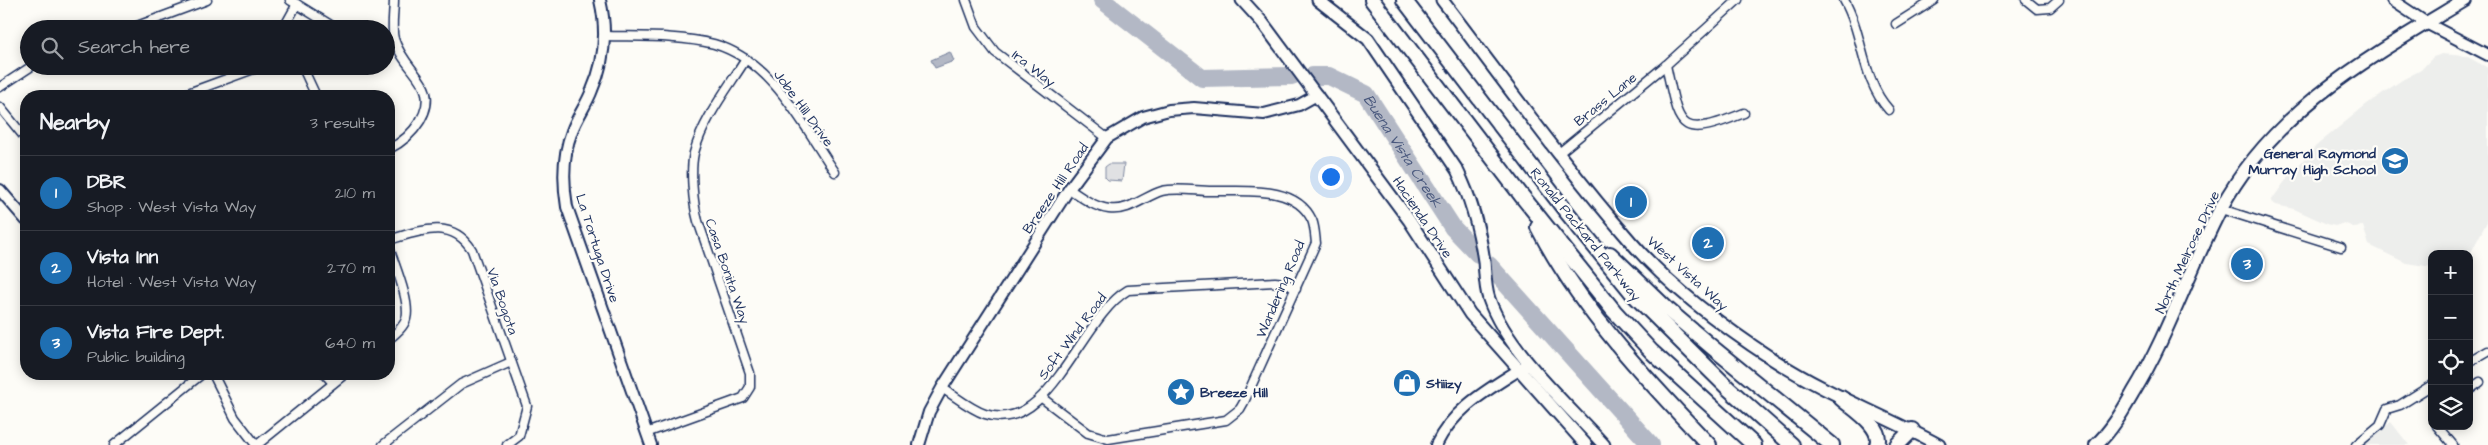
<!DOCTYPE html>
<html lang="en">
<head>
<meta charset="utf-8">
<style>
	body { margin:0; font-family:"Architects Daughter",sans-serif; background:#20242c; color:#f1f3f6 }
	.controls { position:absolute; right:15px; bottom:15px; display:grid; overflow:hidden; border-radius:10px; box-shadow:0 2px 12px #0003 }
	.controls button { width:45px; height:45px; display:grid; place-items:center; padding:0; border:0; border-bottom:1px solid #363941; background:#171b24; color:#f1f3f6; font:25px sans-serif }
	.you { position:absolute; left:1330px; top:176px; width:18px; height:18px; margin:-12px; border:4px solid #fff; border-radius:50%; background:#1a73e8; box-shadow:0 0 0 8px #1a73e833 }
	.badge { display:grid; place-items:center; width:32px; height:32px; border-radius:50%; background:#1f6fb2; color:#fff; font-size:16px; font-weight:700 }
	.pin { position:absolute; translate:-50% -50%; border:2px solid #fff; box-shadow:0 1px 5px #0006 }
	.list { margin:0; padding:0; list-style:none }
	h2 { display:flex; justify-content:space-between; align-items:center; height:65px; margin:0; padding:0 20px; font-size:21px }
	h2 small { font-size:16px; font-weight:400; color:#9ea1a6 }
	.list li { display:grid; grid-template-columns:32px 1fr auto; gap:15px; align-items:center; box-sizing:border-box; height:75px; padding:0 20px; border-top:1px solid #363941 }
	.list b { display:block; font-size:19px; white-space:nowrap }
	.list p { margin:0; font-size:16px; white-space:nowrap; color:#9ea1a6 }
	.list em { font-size:16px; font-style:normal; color:#9ea1a6 }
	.icon { flex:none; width:28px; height:28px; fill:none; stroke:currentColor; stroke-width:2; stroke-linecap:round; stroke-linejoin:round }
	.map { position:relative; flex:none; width:2488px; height:445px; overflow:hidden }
	.search { position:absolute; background:#171b24; box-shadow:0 2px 12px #0003; left:20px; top:20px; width:375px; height:55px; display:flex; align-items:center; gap:12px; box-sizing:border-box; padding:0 18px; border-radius:28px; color:#9ea1a6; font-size:19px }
	.panel { position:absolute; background:#171b24; box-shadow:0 2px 12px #0003; left:20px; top:90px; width:375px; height:290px; border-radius:20px }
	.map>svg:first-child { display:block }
	.built { fill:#edeeec }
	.green { fill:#e0e1e3; stroke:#7e88a0 }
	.water { fill:#b3b8c5; stroke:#76819c }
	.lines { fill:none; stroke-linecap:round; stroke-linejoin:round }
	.river { stroke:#b3b8c5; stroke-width:18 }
	.minor-casing { stroke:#1b2f5e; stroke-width:11 }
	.tertiary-casing { stroke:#1b2f5e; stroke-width:14 }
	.secondary-casing { stroke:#1b2f5e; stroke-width:15 }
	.primary-casing { stroke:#1b2f5e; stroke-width:16 }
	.motorway-casing { stroke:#1b2f5e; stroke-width:18 }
	.minor { stroke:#fdfcf7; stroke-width:8 }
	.tertiary { stroke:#fdfcf7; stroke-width:10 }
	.secondary { stroke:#fdfcf7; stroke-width:11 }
	.primary { stroke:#fdfcf7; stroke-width:12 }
	.motorway { stroke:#fdfcf7; stroke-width:14 }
	.labels { text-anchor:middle; stroke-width:4.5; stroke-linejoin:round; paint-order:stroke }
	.street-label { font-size:14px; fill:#1b2f5e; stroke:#fdfcf7 }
	.poi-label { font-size:14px; font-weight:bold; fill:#1b2f5e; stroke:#fdfcf7; text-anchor:start }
	.water-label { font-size:15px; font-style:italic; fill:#49587d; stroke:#fdfcf7 }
</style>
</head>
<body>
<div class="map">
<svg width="2488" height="445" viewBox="0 0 2488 445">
	<rect width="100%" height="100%" fill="#fdfcf7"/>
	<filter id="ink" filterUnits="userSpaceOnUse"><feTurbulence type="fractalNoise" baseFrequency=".02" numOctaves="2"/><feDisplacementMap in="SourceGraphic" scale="10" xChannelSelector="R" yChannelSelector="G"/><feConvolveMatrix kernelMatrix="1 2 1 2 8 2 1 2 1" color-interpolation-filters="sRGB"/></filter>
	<g filter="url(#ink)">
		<g class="built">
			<polygon points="2442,54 2466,56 2488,68 2488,220 2469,256 2469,254 2432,254 2432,267 2406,263 2369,245 2363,226 2353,227 2344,223 2335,226 2327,224 2294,209 2276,205 2271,201 2288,177 2316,146 2367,104 2402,80 2421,70 2433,57"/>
			<polygon points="2391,422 2409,445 2362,445"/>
		</g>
		<polygon class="green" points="1109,164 1124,164 1122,181 1108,180 1105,177 1105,167"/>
		<polygon class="water" points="950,52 954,61 935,68 931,60"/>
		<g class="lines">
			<g class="river">
				<polyline points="1102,0 1202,78 1292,76"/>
				<path id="s1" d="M 1312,76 L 1329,76 L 1366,94 L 1453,228 L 1478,254"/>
				<polyline points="1489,265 1651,445"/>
			</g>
			<defs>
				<g id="minor">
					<polyline points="290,0 337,29"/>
					<polyline points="966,0 976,27 995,52 1107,138"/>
					<path d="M 1844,0 C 1864,35 1861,79 1889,110"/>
					<polyline points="2026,0 2037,9 2050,8 2059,0"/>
					<polyline points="1896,24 1934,0"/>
					<polyline points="129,29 207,0"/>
					<polyline points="287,29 287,22 297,4"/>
					<path d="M 604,36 C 640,37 679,35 714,44 C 773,61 803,125 835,172"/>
					<path d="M 1666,65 C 1680,129 1677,140 1744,113"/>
					<polyline points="302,66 316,96"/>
					<polyline points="0,87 32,66"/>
					<polyline points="180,96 262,66"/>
					<polyline points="0,107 26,139"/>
					<path d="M 389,149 C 403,142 412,134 420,121 C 442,84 405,74 394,39 C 391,28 394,12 394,0"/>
					<polyline points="1559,153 1666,65 1738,0"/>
					<polyline points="2221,209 2341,247"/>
					<path d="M 389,240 C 419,231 452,217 472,250 L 527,406 L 519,436 L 507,445"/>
					<path d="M 389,247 C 394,264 411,302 406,319 C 404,327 395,334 389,339"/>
					<polyline points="2469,362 2488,351"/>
					<polyline points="213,374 235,418 256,445"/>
					<polyline points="325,374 333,383"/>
					<path d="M 942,388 C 955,396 970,409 985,414 C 1050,436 1080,318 1128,290 L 1275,282 L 1285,283 L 1296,289"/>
					<polyline points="2469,390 2480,382"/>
					<path d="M 1042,398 L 1088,433 L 1108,439 L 1226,420 L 1240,409 L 1244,402 L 1316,243 C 1315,236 1315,227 1312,220 C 1295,184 1244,192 1212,191 C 1197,191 1176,187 1162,191 C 1145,196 1129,212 1109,209 C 1094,207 1081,197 1069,189"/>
					<polyline points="2437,426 2453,445"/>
					<path d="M 646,433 L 743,398 L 750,387 L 750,373 L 698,221 C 693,203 690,171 694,153 C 703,119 728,88 746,59"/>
					<polyline points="114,445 202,374"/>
					<polyline points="257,445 345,374"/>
					<polyline points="383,445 461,384 511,362"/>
					<polyline points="2356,445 2380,425 2387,409 2400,405 2432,385"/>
				</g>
				<g id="tertiary">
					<path d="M 600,0 C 607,30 605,61 592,90 C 587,104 577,117 572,131 C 563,154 563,183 567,207 L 651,445"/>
					<polyline points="2392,0 2428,24 2488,55"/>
					<polyline points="0,190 26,220"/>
					<polyline points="919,445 929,412 942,388 1069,189 1107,138 1143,117 1169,110 1194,108 1264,114 1299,105 1317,95"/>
					<path d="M 1436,445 C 1455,406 1490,389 1525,366"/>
				</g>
				<g id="secondary">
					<polyline points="1242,0 1262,22 1409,220 1470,314 1586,445"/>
					<path d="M 1318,0 L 1368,39 L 1457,170 C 1472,200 1479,228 1484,261 C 1485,273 1485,288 1489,299 C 1507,351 1567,404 1604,445"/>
					<path d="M 1442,0 C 1504,81 1564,165 1631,242 C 1671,288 1723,327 1774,360 C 1827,394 1885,416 1939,445"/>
				</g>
				<path id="primary" d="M 2096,445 C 2112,430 2122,412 2133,393 C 2169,334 2189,269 2221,208 C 2275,108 2372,56 2465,0"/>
				<g id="motorway">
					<polyline points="1372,0 1521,195 1614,311 1652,352 1754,445"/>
					<polyline points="1404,0 1565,210 1634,295 1729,389 1792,445"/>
					<path d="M 1538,227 C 1580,309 1646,379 1709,445"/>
					<polyline points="1610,254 1667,309 1713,348 1832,445"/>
					<path d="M 1841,398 C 1852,408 1884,427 1877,445"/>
					<polyline points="1897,445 1912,430"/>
				</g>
			</defs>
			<use href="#minor" class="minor-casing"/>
			<use href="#tertiary" class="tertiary-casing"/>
			<use href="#secondary" class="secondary-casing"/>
			<use href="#primary" class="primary-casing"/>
			<use href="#motorway" class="motorway-casing"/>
			<use href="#minor" class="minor"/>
			<use href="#tertiary" class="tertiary"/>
			<use href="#secondary" class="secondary"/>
			<use href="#primary" class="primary"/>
			<use href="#motorway" class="motorway"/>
		</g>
	</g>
	<defs>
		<symbol id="school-disc" viewBox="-11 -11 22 22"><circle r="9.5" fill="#1f6fb2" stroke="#fdfcf7"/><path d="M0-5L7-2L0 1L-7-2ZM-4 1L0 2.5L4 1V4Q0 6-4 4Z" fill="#fff"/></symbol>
		<symbol id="shop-disc" viewBox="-11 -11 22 22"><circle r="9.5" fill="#1f6fb2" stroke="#fdfcf7"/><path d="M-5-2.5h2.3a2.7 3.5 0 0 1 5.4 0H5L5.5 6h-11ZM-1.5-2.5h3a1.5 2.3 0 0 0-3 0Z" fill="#fff"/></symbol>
		<symbol id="sight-disc" viewBox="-11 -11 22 22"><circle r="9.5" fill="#1f6fb2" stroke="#fdfcf7"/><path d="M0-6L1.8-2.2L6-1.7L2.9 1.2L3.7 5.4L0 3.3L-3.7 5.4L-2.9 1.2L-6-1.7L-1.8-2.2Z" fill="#fff"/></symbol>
	</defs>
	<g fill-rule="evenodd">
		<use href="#school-disc" x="2379" y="145" width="32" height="32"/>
		<use href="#shop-disc" x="1391" y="367" width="32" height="32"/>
		<use href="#sight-disc" x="1165" y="376" width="32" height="32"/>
	</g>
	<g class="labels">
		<g class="street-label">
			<text transform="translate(1034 68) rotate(38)" y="5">Ira Way</text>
			<text transform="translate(1605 99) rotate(-39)" y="5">Brass Lane</text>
			<text transform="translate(804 108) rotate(54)" y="5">Jobe Hill Drive</text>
			<text transform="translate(1055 188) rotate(-56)" y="5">Breeze Hill Road</text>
			<text transform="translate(1423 217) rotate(56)" y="5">Hacienda Drive</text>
			<text transform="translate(1586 234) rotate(51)" y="5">Ronald Packard Parkway</text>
			<text transform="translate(598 248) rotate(72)" y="5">La Tortuga Drive</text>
			<text transform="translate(2187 252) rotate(-65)" y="5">North Melrose Drive</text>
			<text transform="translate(728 271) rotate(71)" y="5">Casa Bonita Way</text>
			<text transform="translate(1688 273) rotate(42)" y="5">West Vista Way</text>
			<text transform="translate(1280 289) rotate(-67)" y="5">Wandering Road</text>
			<text transform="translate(503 301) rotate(71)" y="5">Via Bogota</text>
			<text transform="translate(1072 336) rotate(-53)" y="5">Soft Wind Road</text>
		</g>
		<g class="poi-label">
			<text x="2376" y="158" text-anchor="end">General Raymond<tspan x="2376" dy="16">Murray High School</tspan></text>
			<text x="1426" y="388">Stiiizy</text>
			<text x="1200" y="397">Breeze Hill</text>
		</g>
		<g class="water-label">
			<text dy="5" stroke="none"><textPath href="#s1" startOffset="126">Buena Vista Creek</textPath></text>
		</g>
	</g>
</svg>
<div class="controls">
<button>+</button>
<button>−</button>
<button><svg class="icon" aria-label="locate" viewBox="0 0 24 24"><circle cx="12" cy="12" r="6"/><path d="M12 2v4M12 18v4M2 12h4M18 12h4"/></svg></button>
<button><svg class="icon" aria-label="layers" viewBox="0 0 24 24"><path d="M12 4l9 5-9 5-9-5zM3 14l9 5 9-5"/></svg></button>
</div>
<div class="you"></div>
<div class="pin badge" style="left:1631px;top:202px">1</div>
<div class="pin badge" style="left:1708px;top:243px">2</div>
<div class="pin badge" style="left:2247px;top:264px">3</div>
<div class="search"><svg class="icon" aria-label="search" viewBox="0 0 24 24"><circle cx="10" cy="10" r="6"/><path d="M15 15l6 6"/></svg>Search here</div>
<section class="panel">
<h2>Nearby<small>3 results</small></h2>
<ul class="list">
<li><span class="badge">1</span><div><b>DBR</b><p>Shop · West Vista Way</p></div><em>210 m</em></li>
<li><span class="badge">2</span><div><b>Vista Inn</b><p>Hotel · West Vista Way</p></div><em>270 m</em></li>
<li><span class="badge">3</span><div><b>Vista Fire Dept.</b><p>Public building</p></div><em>640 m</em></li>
</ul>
</section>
</div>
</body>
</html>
